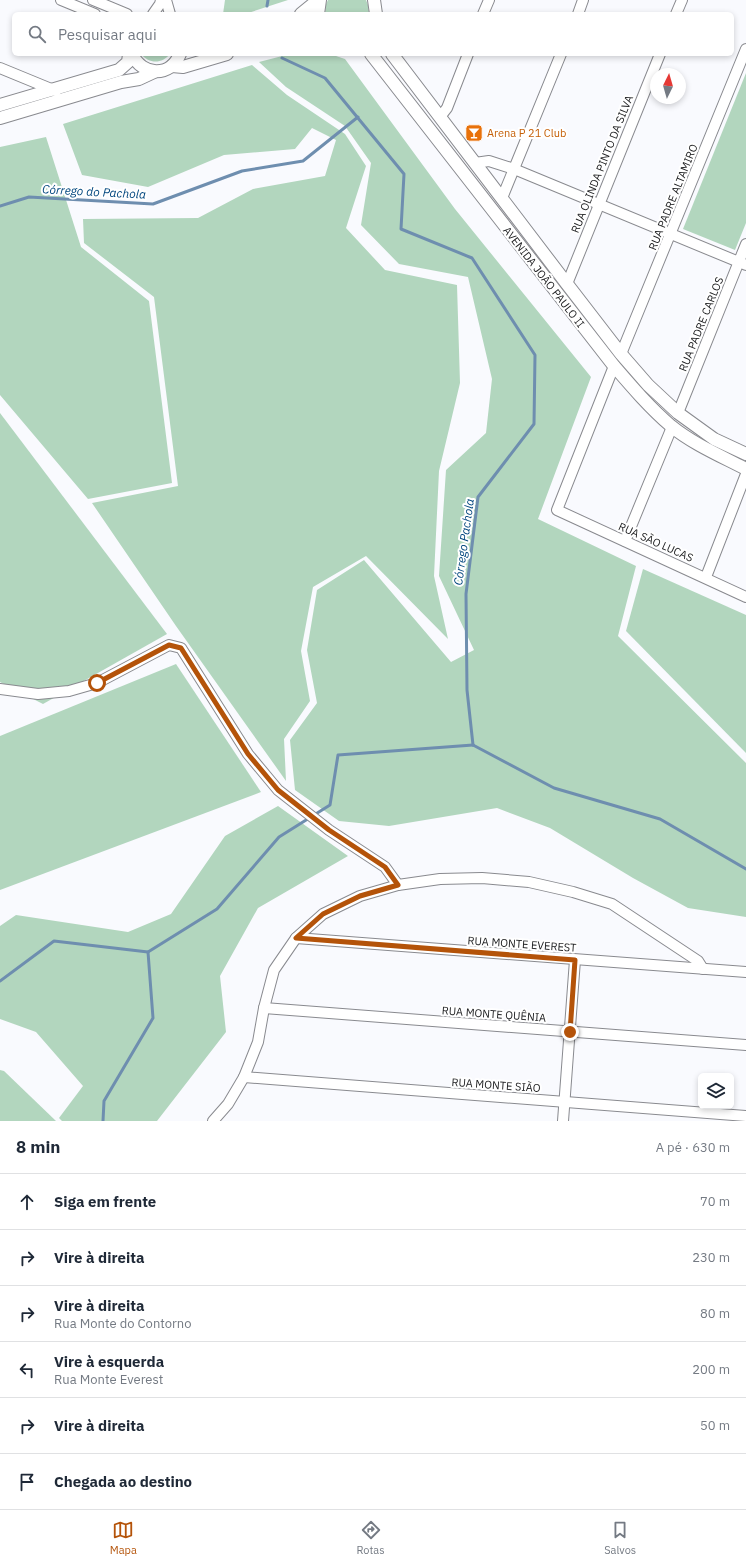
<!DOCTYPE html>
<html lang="pt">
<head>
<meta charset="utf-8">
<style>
	body { margin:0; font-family:"IBM Plex Sans",sans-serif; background:#f2f2f3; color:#1f2937 }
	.controls { position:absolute; right:12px; bottom:12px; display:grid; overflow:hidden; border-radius:6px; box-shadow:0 2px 6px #0003 }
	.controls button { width:36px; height:36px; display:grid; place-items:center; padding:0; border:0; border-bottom:1px solid #e0e1e3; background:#fff; color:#1f2937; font:20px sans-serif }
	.compass { position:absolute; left:650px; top:68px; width:36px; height:36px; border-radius:50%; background:#fff; box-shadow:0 2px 6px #0003; rotate:5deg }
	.stop { position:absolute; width:12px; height:12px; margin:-9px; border:3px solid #b45309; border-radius:50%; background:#fff }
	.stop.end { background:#b45309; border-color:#fff; box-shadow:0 1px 4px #0008 }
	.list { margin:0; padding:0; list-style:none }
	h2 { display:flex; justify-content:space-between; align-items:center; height:52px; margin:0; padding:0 16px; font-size:17px }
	h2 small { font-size:13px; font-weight:400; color:#747a83 }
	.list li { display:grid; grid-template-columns:26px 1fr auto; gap:12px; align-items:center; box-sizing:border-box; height:56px; padding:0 16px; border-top:1px solid #e0e1e3 }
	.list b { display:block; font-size:15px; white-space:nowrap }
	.list p { margin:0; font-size:13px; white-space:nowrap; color:#747a83 }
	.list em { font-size:13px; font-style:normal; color:#747a83 }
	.icon { flex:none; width:22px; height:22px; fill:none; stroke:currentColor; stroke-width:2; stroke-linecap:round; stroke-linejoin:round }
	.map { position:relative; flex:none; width:746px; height:1121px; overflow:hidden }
	.search { position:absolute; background:#fff; box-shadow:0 2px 6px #0003; left:12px; right:12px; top:12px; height:44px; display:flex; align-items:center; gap:10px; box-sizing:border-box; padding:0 14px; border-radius:6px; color:#747a83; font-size:15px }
	.sheet { height:388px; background:#fff }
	nav { display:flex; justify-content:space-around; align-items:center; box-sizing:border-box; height:56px; border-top:1px solid #e0e1e3; background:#fff; font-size:11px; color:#747a83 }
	nav a { display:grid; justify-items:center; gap:2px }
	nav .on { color:#b45309 }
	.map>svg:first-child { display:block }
	.green { fill:#b2d6be }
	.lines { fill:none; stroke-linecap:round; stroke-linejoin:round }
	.stream { stroke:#6e8eaf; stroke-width:3 }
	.minor-casing { stroke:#898a8f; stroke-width:12 }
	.tertiary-casing { stroke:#898a8f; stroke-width:14 }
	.minor { stroke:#fff; stroke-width:10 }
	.tertiary { stroke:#fff; stroke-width:12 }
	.route { stroke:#b45309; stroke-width:5 }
	.labels { text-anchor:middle; stroke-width:4; stroke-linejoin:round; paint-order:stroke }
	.food-label { font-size:11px; fill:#c56008; stroke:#fff; text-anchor:start }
	.street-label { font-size:11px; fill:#202123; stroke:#fff }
	.water-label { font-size:12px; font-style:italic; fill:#00467e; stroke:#fff }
</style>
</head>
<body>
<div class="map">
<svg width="746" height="1121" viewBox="0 0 746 1121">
	<rect width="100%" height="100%" fill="#f9fafe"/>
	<g class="green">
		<polygon points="225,0 288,0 245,14 223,14"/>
		<polygon points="328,0 366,0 368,5 369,14 325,14 326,4"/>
		<path d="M 141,54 L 170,54 C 162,64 149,64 141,54 Z"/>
		<polygon points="290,54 330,54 345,59 455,209 591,377 538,519 636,566 618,636 746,763 746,917 688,908 633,878 550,828 497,808 389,826 339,821 295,790 290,740 317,703 307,650 317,590 364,560 451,662 474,650 439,576 446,470 486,433 492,379 468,277 399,264 361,225 371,163 345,126 286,87 259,62"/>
		<polygon points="252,65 287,95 345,134 366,166 346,228 385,270 457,285 460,383 439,471 434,576 448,639 366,556 313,587 301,651 310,701 284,739 286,781 176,626 92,503 178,486 154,297 84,243 83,219 198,218 253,189 325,176 336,140 312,128 295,149 224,155 148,187 82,175 63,124"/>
		<polygon points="746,73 746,223 735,250 683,229"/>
		<polygon points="46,137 81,247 149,301 172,483 88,499 0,395 0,147"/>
		<polygon points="0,413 167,634 43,704 0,682"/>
		<polygon points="643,569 746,615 746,753 626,631"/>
		<polygon points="176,664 261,792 0,890 0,736"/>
		<polygon points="278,806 348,856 258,908 220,976 226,1032 157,1121 62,1121 59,1118 83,1086 36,1032 0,1019 0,926 16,915 128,932 171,914 225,836"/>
		<polygon points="0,1070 4,1071 56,1121 0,1121"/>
	</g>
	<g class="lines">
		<g class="stream">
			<polyline points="267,6 268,0"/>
			<polyline points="282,58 325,78 404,174 401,229 472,258 535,355 534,424 478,497 466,594 467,690 473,745"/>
			<polyline points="0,206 29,197 153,204 242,171 303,161 358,117"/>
			<polyline points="473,745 554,788 660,819 746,869"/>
			<polyline points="0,981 54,941 148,952 217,909 279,837 330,805 338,755 473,745"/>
			<polyline points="103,1121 104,1101 153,1018 148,952"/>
		</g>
		<defs>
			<g id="minor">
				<polyline points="61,0 95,14"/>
				<polyline points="93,0 127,14"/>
				<polyline points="166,0 170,14"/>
				<polyline points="153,14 160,4 161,0"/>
				<polyline points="483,14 489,0"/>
				<polyline points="578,14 583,0"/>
				<polyline points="676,14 682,0"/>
				<polyline points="0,68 56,91"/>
				<polyline points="440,117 447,108 468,54"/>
				<polyline points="475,163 489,161 514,169 746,265"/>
				<polyline points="502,198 561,54"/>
				<polyline points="567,284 660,54"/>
				<polyline points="621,354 746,49"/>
				<polyline points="614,366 557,510 746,597"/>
				<polyline points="678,413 746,244"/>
				<polyline points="625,541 672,427"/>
				<polyline points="706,577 746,474"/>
				<polyline points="0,689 38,694 69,691 97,683 169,645 181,648 248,754 278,790 329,830 385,867 398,885"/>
				<polyline points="296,938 746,972"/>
				<polyline points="264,1008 746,1045"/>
				<polyline points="244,1077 746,1116"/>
				<polyline points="213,1121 228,1104 244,1077 258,1042 264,1008 274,970 296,938 323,914 360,896 398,885 440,879 482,878 529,882 573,892 612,904 698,961 703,969"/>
				<polyline points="563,1121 575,960"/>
			</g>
			<g id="tertiary">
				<polyline points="374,0 376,14"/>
				<polyline points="301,14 318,0"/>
				<polyline points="318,14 320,0"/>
				<path d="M 132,54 C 142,76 170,78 180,54"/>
				<path d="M 371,54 L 614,366 C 632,387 650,408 671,426 C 693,444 721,456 746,469"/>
				<polyline points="392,54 567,284 621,354 648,385 678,413 714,439 746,454"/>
				<polyline points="172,66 183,67 227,54"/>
				<polyline points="0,105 119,70 128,62 129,54"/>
				<polyline points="0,118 121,82 139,79 154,72"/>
			</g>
		</defs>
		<use href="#minor" class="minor-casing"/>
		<use href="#tertiary" class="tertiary-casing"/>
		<use href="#minor" class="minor"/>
		<use href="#tertiary" class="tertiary"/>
	</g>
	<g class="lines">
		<polyline class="route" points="97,683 169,645 181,648 248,754 278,790 329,830 385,867 398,885 360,896 323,914 296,938 575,960 570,1032"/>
	</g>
	<defs>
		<symbol id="bar-square" viewBox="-11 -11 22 22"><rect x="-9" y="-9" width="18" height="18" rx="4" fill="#e8710a" stroke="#fff"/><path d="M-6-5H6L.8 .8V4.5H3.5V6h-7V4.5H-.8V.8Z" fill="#fff"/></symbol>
	</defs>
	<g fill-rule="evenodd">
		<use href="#bar-square" x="464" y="123" width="20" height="20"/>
	</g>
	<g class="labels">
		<g class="food-label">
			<text x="487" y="137">Arena P 21 Club</text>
		</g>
		<g class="street-label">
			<text transform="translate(602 164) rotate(-68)" y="4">RUA OLINDA PINTO DA SILVA</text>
			<text transform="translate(673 197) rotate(-68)" y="4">RUA PADRE ALTAMIRO</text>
			<text transform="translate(544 277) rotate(52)" y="4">AVENIDA JOÃO PAULO II</text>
			<text transform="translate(701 324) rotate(-68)" y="4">RUA PADRE CARLOS</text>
			<text transform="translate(656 542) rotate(24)" y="4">RUA SÃO LUCAS</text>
			<text transform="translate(522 944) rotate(4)" y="4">RUA MONTE EVEREST</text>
			<text transform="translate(494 1014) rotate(4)" y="4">RUA MONTE QUÊNIA</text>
			<text transform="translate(496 1085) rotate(4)" y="4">RUA MONTE SIÃO</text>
		</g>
		<g class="water-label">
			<text transform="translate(94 192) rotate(3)" y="4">Córrego do Pachola</text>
			<text transform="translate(464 542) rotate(-82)" y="4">Córrego Pachola</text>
		</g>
	</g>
</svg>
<div class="controls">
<button><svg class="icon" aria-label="layers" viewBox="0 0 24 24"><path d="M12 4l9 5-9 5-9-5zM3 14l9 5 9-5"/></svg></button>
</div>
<svg class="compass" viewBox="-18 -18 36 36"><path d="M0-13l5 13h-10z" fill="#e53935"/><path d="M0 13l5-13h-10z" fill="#747a83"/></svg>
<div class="stop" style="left:97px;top:683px"></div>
<div class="stop end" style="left:570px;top:1032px"></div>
<div class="search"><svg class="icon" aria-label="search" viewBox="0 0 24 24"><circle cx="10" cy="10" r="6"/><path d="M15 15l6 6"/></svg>Pesquisar aqui</div>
</div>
<section class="sheet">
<h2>8 min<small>A pé · 630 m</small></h2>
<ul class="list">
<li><svg class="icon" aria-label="ahead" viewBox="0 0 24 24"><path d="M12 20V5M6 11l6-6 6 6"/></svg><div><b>Siga em frente</b></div><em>70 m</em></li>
<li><svg class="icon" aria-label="right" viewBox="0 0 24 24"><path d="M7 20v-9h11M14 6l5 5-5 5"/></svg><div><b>Vire à direita</b></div><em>230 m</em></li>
<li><svg class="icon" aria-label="right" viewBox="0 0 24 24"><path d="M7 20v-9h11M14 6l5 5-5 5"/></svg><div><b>Vire à direita</b><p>Rua Monte do Contorno</p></div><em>80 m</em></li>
<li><svg class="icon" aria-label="left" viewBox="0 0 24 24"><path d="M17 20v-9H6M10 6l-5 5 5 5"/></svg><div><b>Vire à esquerda</b><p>Rua Monte Everest</p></div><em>200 m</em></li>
<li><svg class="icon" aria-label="right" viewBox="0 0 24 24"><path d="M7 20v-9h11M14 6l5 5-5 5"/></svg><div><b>Vire à direita</b></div><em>50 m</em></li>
<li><svg class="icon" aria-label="arrive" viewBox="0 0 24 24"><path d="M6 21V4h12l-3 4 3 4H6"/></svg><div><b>Chegada ao destino</b></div></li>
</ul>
</section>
<nav>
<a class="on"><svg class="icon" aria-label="map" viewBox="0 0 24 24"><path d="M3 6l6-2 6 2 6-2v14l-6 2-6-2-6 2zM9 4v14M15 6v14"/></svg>Mapa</a>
<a><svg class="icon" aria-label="directions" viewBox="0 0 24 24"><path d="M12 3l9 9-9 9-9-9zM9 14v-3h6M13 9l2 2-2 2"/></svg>Rotas</a>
<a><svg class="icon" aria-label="saved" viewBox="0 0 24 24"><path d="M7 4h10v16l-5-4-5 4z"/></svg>Salvos</a>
</nav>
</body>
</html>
